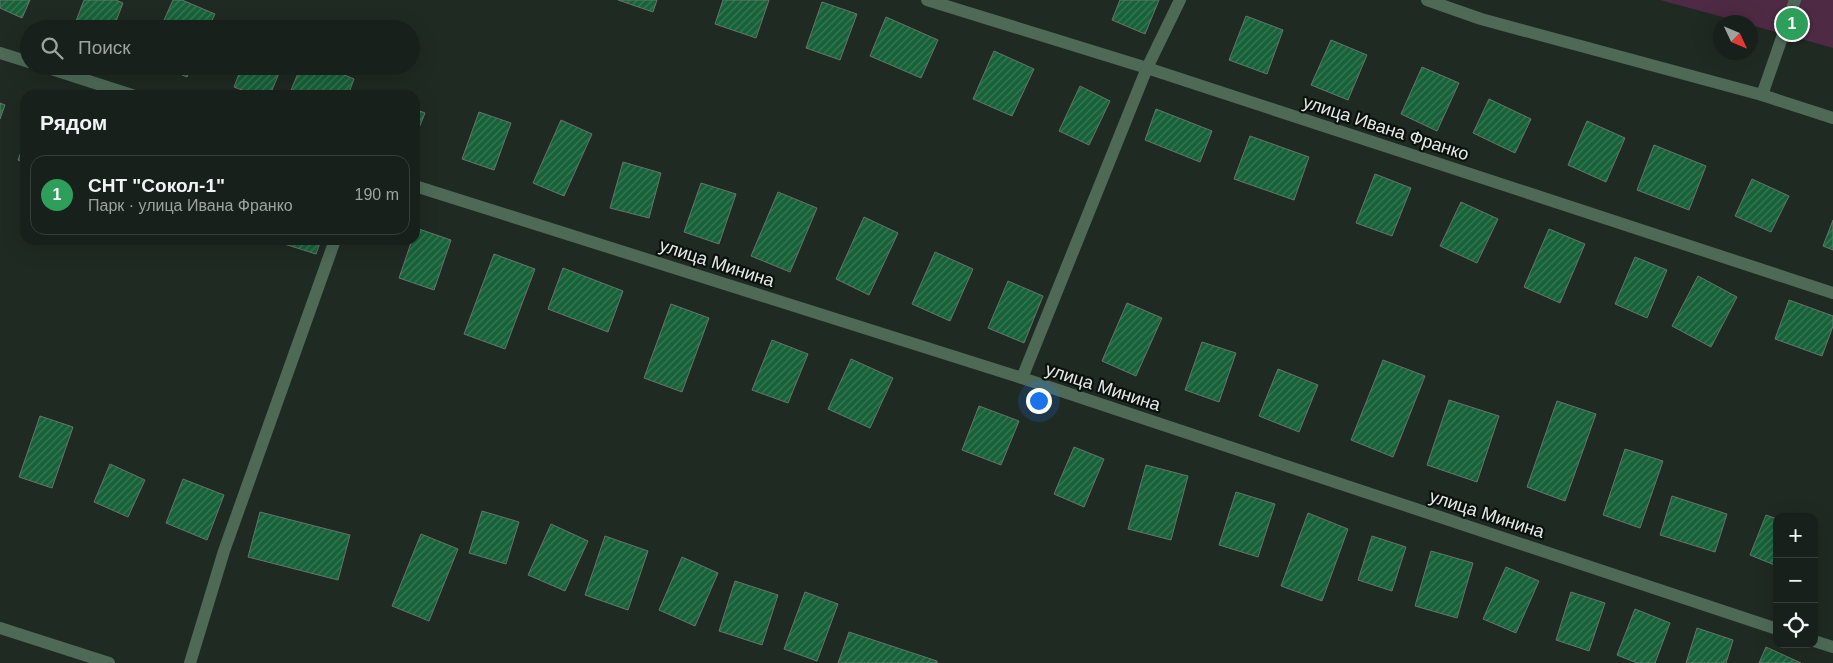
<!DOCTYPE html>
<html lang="ru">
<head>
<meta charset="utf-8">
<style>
	body { margin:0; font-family:Helvetica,sans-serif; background:#242d27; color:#f1f3f6 }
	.controls { position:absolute; right:15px; bottom:15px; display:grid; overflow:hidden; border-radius:10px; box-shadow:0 5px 20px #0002 }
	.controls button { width:45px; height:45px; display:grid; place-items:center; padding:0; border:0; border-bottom:1px solid #363e39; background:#17201a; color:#f1f3f6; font:25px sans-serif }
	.compass { position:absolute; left:1713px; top:15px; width:45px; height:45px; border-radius:50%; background:#17201a; box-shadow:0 5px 20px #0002; rotate:134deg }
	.you { position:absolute; left:1038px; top:400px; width:18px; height:18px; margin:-12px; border:4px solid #fff; border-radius:50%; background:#1a73e8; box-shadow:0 0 0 8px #1a73e833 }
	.badge { display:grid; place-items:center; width:32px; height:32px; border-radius:50%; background:#f391d5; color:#fff; font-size:16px; font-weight:700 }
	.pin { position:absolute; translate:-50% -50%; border:2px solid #fff; box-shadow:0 1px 5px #0006 }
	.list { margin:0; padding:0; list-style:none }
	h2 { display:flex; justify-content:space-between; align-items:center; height:65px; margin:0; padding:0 20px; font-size:21px }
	h2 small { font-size:16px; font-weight:400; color:#9ea3a2 }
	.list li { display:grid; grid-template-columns:32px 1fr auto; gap:15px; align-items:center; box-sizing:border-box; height:80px; margin:0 10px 10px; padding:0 10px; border:1px solid #363e39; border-radius:15px }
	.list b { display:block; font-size:19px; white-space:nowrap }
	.list p { margin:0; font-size:16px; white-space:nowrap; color:#9ea3a2 }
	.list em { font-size:16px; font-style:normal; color:#9ea3a2 }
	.icon { flex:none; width:28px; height:28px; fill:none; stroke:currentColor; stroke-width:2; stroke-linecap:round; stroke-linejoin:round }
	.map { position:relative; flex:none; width:1833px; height:663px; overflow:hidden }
	.search { position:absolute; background:#17201a; box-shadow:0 5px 20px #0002; left:20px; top:20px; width:400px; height:55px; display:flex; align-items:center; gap:12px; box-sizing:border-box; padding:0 18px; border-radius:28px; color:#9ea3a2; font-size:19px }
	.panel { position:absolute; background:#17201a; box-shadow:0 5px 20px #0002; left:20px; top:90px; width:400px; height:155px; border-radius:15px }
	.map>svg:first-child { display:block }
	.green { fill:#4f2a44 }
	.building { fill:url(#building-hatch); stroke:#67746b }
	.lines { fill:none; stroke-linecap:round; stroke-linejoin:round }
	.minor { stroke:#4e6a57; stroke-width:12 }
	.labels { text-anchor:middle; stroke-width:4.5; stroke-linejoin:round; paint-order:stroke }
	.street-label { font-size:18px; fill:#e4ebe6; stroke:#0c110d }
</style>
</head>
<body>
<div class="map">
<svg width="1833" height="663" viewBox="0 0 1833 663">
	<defs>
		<pattern id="building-hatch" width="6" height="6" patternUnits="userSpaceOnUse" patternTransform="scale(1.25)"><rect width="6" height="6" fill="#176239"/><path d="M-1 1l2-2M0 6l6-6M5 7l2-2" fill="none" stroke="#397956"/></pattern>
	</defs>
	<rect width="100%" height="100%" fill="#1f2a22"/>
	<polygon class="green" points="1660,0 1833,0 1833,48 1751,25 1750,22 1741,22"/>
	<g class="building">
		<polygon points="0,0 30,0 22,18 0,8"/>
		<polygon points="84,0 116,0 123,3 113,29 73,29"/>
		<polygon points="173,0 182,0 215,14 208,29 160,29"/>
		<polygon points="618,0 657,0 653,12"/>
		<polygon points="723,0 769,0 756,38 715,24"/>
		<polygon points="1120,0 1159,0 1145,34 1112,20"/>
		<polygon points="822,2 857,14 840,60 806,48"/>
		<polygon points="1246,16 1283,30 1267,74 1229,60"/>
		<polygon points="886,17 938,40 921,78 870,56"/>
		<polygon points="1331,40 1367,55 1348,100 1311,85"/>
		<polygon points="994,51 1034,69 1012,116 973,99"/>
		<polygon points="162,66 192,66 187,77"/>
		<polygon points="242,66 282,66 270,95 255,95 234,87"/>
		<polygon points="301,66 323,66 354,79 348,95 289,95"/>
		<polygon points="1422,67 1459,83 1437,131 1401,114"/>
		<polygon points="1080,86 1110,101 1089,145 1059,131"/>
		<polygon points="1489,99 1531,119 1515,153 1473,133"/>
		<polygon points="0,103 5,105 0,119"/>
		<polygon points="415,109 425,113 415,138"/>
		<polygon points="1156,109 1212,131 1200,162 1145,140"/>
		<polygon points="479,112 511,123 494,170 462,159"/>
		<polygon points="561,120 592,134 564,196 533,183"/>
		<polygon points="1587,121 1625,138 1606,182 1568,165"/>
		<polygon points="1250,136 1309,157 1294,200 1234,179"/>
		<polygon points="25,141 25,163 18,160"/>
		<polygon points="1654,145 1706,166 1689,210 1637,190"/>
		<polygon points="623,162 661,173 649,218 610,208"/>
		<polygon points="1375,174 1411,188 1392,236 1356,223"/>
		<polygon points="1752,179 1789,196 1771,232 1735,216"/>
		<polygon points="701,183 736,194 719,244 684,232"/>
		<polygon points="778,192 817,208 790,272 751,256"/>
		<polygon points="1461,202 1498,219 1477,263 1440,246"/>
		<polygon points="864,217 898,233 869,295 836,279"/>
		<polygon points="1833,220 1833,250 1823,246"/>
		<polygon points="416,228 451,240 434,290 399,278 412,240 415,240"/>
		<polygon points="1549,229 1585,244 1560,303 1524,287"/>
		<polygon points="279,240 321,240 316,254 278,242"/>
		<polygon points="935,252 973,269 950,321 912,304"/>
		<polygon points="494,254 535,269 505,349 464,334"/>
		<polygon points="1635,257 1667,270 1647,318 1615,304"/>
		<polygon points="563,268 623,291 608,332 548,309"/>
		<polygon points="1698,276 1737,297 1711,347 1672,326"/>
		<polygon points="1008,281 1043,296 1024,343 988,328"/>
		<polygon points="1789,300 1833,316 1833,326 1822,356 1775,339"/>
		<polygon points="1127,303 1162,318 1136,376 1102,361"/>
		<polygon points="671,304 709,318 682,392 644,378"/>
		<polygon points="772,340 808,354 788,403 752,390"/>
		<polygon points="1202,342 1236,353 1219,402 1185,390"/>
		<polygon points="851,359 893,378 870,428 828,409"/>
		<polygon points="1383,360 1425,376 1393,457 1351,440"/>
		<polygon points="1278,369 1318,385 1299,432 1259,416"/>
		<polygon points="1449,400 1499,416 1477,482 1427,465"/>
		<polygon points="1557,401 1596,414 1565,501 1527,487"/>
		<polygon points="979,406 1019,421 1001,465 962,450"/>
		<polygon points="40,416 73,427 52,488 19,477"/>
		<polygon points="1074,447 1104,459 1084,507 1054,494"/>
		<polygon points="1625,449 1663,461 1640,528 1603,515"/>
		<polygon points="110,464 145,480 128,517 94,502"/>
		<polygon points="1146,465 1188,476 1171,540 1128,529"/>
		<polygon points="183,479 224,495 207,540 166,523"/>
		<polygon points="1236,492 1275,504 1258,557 1219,545"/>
		<polygon points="1672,496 1727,514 1715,552 1660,535"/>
		<polygon points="482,511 519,522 506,564 469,553"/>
		<polygon points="260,512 350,535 338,580 248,557"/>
		<polygon points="1308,513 1348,529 1322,601 1281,586"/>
		<polygon points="1766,515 1777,519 1777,566 1750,555"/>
		<polygon points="551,524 588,541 565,591 528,575"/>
		<polygon points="421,534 458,549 429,621 392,606"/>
		<polygon points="605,536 648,551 628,610 585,595"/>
		<polygon points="1372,536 1406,547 1392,591 1358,580"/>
		<polygon points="1431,551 1473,563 1457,618 1415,606"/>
		<polygon points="682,557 718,573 695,626 659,610"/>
		<polygon points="1506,567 1539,581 1516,633 1483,619"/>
		<polygon points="735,581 778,595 762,645 719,631"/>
		<polygon points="805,592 838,604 817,661 784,649"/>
		<polygon points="1571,592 1605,603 1589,651 1556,640"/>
		<polygon points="1635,609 1670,623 1655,663 1637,663 1617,655"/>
		<polygon points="1697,628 1733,640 1726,663 1686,663"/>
		<polygon points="849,632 937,661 937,663 838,663"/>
		<polygon points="1766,647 1801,663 1759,663"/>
	</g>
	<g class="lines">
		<g class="minor">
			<polyline points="927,0 1147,68 1833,293"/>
			<polyline points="1427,0 1481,19 1762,95 1795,0"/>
			<polyline points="0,53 29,62"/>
			<polyline points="42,66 132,95"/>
			<polyline points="1762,95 1833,118"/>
			<polyline points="415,186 1022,378 1777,629"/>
			<polyline points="1022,378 1147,68 1180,0"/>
			<polyline points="0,628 109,663"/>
			<polyline points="1814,641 1833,647"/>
			<polyline points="190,663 224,551 335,240"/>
		</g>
	</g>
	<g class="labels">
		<g class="street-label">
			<text transform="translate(1386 128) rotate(18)" y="6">улица Ивана Франко</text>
			<text transform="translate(717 263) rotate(18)" y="6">улица Минина</text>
			<text transform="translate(1103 387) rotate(18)" y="6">улица Минина</text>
			<text transform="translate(1487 514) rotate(18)" y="6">улица Минина</text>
		</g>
	</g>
</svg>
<div class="controls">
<button>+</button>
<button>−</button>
<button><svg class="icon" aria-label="locate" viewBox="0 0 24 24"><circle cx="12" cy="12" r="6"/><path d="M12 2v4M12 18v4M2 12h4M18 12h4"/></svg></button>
</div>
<svg class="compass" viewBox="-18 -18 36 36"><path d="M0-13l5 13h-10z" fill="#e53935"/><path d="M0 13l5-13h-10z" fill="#9ea3a2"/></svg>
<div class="you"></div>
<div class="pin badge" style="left:1792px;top:24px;background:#2e9e5b">1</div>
<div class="search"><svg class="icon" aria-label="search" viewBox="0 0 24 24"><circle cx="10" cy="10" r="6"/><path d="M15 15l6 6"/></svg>Поиск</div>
<section class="panel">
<h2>Рядом<small></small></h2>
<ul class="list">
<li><span class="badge" style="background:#2e9e5b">1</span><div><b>СНТ &quot;Сокол-1&quot;</b><p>Парк · улица Ивана Франко</p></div><em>190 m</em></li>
</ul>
</section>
</div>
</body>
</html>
